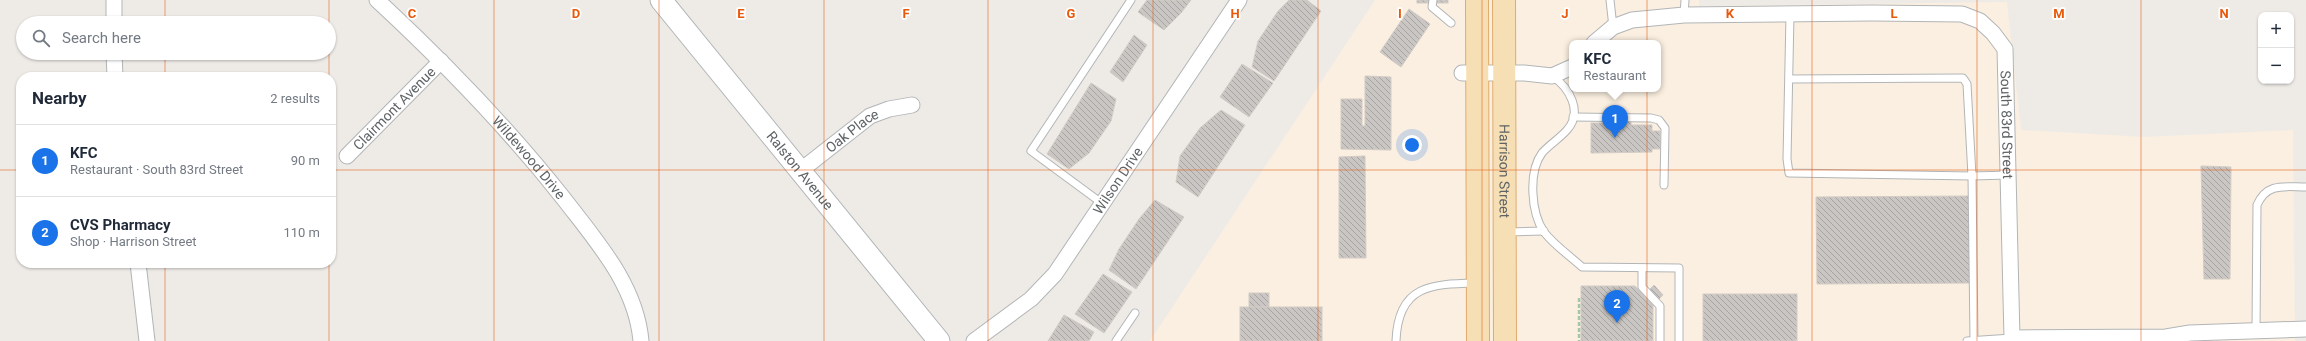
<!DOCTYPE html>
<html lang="en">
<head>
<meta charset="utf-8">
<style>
	body { margin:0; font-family:Roboto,sans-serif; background:#f6f6f7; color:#1f2937 }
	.controls { position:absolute; right:12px; top:12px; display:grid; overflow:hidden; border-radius:8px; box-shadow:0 1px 3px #0004 }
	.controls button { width:36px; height:36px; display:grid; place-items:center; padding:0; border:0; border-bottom:1px solid #e0e1e3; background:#fff; color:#1f2937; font:20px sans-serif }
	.you { position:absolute; left:1412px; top:145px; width:14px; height:14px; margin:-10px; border:3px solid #fff; border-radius:50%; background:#1a73e8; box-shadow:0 0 0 6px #1a73e833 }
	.badge { display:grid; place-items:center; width:26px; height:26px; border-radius:50%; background:#1a73e8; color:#fff; font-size:13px; font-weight:700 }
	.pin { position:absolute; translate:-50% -33px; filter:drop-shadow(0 1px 2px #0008) }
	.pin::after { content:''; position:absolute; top:21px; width:14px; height:12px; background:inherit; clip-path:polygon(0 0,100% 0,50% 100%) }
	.popup { position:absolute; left:1569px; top:40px; width:92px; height:52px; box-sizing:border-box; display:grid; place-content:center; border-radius:8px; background:#fff; filter:drop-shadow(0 1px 3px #0005); font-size:13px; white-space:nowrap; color:#747a83 }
	.popup b { font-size:15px; color:#1f2937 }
	.popup::after { content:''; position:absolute; left:50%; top:100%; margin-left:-8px; border:8px solid transparent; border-top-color:#fff }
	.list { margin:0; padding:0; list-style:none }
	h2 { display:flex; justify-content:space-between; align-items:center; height:52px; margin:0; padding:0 16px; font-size:17px }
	h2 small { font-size:13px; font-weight:400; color:#747a83 }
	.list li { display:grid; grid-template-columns:26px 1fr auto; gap:12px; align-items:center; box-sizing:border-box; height:72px; padding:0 16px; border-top:1px solid #e0e1e3 }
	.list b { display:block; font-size:15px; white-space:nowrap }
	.list p { margin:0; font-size:13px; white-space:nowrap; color:#747a83 }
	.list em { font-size:13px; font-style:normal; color:#747a83 }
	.icon { flex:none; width:22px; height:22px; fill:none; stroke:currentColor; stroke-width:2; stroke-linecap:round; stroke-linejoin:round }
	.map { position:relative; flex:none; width:2306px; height:341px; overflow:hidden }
	.search { position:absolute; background:#fff; box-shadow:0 1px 3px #0004; left:16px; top:16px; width:320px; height:44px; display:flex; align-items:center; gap:10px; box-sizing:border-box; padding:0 14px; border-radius:22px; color:#747a83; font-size:15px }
	.panel { position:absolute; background:#fff; box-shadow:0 1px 3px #0004; left:16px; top:72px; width:320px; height:196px; border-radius:16px }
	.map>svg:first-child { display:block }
	.commercial { fill:#faefe0; fill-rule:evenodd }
	.building { fill:url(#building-back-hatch); stroke:#d3ccc6 }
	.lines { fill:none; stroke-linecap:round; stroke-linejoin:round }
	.lane-casing { stroke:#b2b5b7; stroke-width:9 }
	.street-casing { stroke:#b2b5b7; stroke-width:17 }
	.secondary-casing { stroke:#b1b5b7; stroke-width:23 }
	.primary-casing { stroke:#e1ab6d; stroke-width:24 }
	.path { stroke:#a3c8a7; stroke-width:2.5; stroke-dasharray:4 2; stroke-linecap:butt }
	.lane { stroke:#fff; stroke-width:7 }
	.street { stroke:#fff; stroke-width:15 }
	.secondary { stroke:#fff; stroke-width:21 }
	.primary { stroke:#f6dfb5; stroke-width:22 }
	.grid { fill:none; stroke:#e8590c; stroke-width:1; stroke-opacity:0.55 }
	.labels { text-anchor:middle; stroke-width:3.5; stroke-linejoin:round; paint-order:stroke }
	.street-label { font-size:14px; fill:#5e6365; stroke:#fff }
	.grid-label { font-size:13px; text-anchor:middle; font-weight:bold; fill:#e8590c; stroke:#fff; stroke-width:3.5; stroke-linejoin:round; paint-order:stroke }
</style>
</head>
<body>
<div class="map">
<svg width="2306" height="341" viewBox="0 0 2306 341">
	<defs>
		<pattern id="building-back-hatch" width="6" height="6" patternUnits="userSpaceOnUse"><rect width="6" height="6" fill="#cac6c3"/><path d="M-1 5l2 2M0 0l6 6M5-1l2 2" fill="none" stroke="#a7a4a2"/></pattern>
	</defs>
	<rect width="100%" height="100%" fill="#eeebe7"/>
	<path class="commercial" d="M 1375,0 L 1699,0 L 1699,6 L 2007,2 L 2021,130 L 2145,137 L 2293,130 L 2295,341 L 1150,341 ZM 1572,43 L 1658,43 L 1658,89 L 1572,89 Z"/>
	<g class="building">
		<polygon points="1147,0 1191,0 1181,13 1164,30 1138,12"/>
		<polygon points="1289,0 1307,0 1321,11 1274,81 1252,67 1258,41 1278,11"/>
		<rect x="1417" y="0" width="31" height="3"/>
		<polygon points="1409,9 1430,24 1401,67 1380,52"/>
		<polygon points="1134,35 1147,45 1123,82 1110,72"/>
		<polygon points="1242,64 1273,83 1249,117 1220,97"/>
		<polygon points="1365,76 1391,77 1391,150 1341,149 1341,99 1362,99 1362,126 1365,126"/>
		<polygon points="1091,83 1116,99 1111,121 1089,153 1069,169 1047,154"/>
		<polygon points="1221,110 1245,125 1198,197 1176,182 1180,156 1200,128"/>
		<polygon points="1608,121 1631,121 1631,125 1652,125 1652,131 1660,131 1660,149 1652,149 1652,152 1591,153 1591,123 1608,123"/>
		<polygon points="1365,156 1366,258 1339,258 1339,157"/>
		<polygon points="2201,166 2231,167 2230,279 2204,279"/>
		<polygon points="1969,196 1970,283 1817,284 1816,197"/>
		<polygon points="1155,200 1184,217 1136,289 1109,270 1119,249 1139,219"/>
		<polygon points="1103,274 1132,292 1104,333 1075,314"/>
		<polygon points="1654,285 1663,295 1653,305 1644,295"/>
		<polygon points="1581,286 1635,286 1653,305 1653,341 1581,341"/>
		<rect x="1249" y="293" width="20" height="14"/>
		<rect x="1703" y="294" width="94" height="47"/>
		<rect x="1240" y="307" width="82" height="34"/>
		<polygon points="1064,315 1094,332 1089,341 1048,341"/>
	</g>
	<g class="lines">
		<defs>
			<g id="lane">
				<polyline points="1433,0 1432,7 1451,23"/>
				<polyline points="1610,0 1613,27"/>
				<polyline points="1684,15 1685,0"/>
				<path d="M 1552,76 C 1570,88 1583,112 1567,130 C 1559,139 1549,145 1542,153 C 1528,172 1531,213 1544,232 C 1554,245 1570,256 1582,267 L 1679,268 L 1679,341"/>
				<polyline points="1789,79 1963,78 1967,84 1972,176 1789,173 1787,159 1790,15"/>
				<polyline points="1573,117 1651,118 1659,120 1665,128 1664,185"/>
				<polyline points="1103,204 1031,151 1131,0"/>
				<polyline points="1507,232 1544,231"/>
				<polyline points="1642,268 1642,287 1660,306 1660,341"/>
				<path d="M 2256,331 L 2257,205 C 2267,182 2285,187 2306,187"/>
				<polyline points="1974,340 1972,176 2009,175"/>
				<polyline points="1116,341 1135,313"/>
				<path d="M 1396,341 C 1398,285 1431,284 1476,283"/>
				<polyline points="1967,341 2012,338"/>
			</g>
			<g id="street">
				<path id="s1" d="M 377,0 C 444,62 507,127 564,199 C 597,242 636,285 641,341"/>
				<polyline points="114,23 114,0"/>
				<path id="s2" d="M 1594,43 L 1613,27 L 1632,20 L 1684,15 L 1872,13 L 1962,14 L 1980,21 L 1993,33 L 2005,49 L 2012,338 L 2166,337 L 2190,333 L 2306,329"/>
				<polyline points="114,53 115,77"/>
				<polyline points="1462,73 1524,73 1552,76 1572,67"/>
				<path id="s3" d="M 347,156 L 441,61"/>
				<path id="s4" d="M 800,171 L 870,116 L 889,109 L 912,105"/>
				<polyline points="138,263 147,341"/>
				<path id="s5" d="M 974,341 L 1031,299 L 1055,274 L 1239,0"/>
			</g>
			<g id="secondary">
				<path id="s6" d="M 661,0 L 939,341"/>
			</g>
			<g id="primary">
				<polyline points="1477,0 1478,341"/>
				<path id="s7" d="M 1504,0 L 1505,341"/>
			</g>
		</defs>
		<use href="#lane" class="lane-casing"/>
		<use href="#street" class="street-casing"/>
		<use href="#secondary" class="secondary-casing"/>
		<use href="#primary" class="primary-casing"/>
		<polyline class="path" points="1579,298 1579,341"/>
		<use href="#lane" class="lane"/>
		<use href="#street" class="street"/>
		<use href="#secondary" class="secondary"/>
		<use href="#primary" class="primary"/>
	</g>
	<path class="grid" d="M 165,0 L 165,23M 329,0 L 329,77M 494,0 L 494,341M 659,0 L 659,341M 824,0 L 824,341M 988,0 L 988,341M 1153,0 L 1153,341M 1318,0 L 1318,341M 1482,0 L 1482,341M 1647,0 L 1647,341M 1812,0 L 1812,341M 1977,0 L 1977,341M 2141,0 L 2141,341M 165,53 L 165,77M 0,170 L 21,170M 331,170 L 2306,170M 165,263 L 165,341M 329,263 L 329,341"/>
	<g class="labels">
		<g class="street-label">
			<text dy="5" stroke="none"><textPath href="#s3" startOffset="67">Clairmont Avenue</textPath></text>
			<text dy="5" stroke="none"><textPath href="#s2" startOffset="508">South 83rd Street</textPath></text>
			<text dy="5" stroke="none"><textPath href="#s4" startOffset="66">Oak Place</textPath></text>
			<text dy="5" stroke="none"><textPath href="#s1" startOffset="219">Wildewood Drive</textPath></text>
			<text dy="5" stroke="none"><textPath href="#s7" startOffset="171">Harrison Street</textPath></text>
			<text dy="5" stroke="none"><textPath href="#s6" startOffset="220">Ralston Avenue</textPath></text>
			<text dy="5" stroke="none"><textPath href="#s5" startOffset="218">Wilson Drive</textPath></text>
		</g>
	</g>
	<g class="grid-label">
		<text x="412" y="18">C</text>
		<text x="576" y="18">D</text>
		<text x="741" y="18">E</text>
		<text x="906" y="18">F</text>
		<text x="1071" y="18">G</text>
		<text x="1235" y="18">H</text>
		<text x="1400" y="18">I</text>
		<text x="1565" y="18">J</text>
		<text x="1730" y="18">K</text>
		<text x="1894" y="18">L</text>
		<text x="2059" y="18">M</text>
		<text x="2224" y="18">N</text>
	</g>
</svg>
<div class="controls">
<button>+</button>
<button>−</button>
</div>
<div class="you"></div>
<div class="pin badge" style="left:1615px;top:138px">1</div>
<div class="popup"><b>KFC</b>Restaurant</div>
<div class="pin badge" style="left:1617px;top:323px">2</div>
<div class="search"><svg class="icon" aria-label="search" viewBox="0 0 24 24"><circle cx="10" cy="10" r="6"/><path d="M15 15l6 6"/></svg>Search here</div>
<section class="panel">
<h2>Nearby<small>2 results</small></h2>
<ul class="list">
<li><span class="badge">1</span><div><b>KFC</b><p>Restaurant · South 83rd Street</p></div><em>90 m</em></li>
<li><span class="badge">2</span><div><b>CVS Pharmacy</b><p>Shop · Harrison Street</p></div><em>110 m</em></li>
</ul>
</section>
</div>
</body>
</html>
